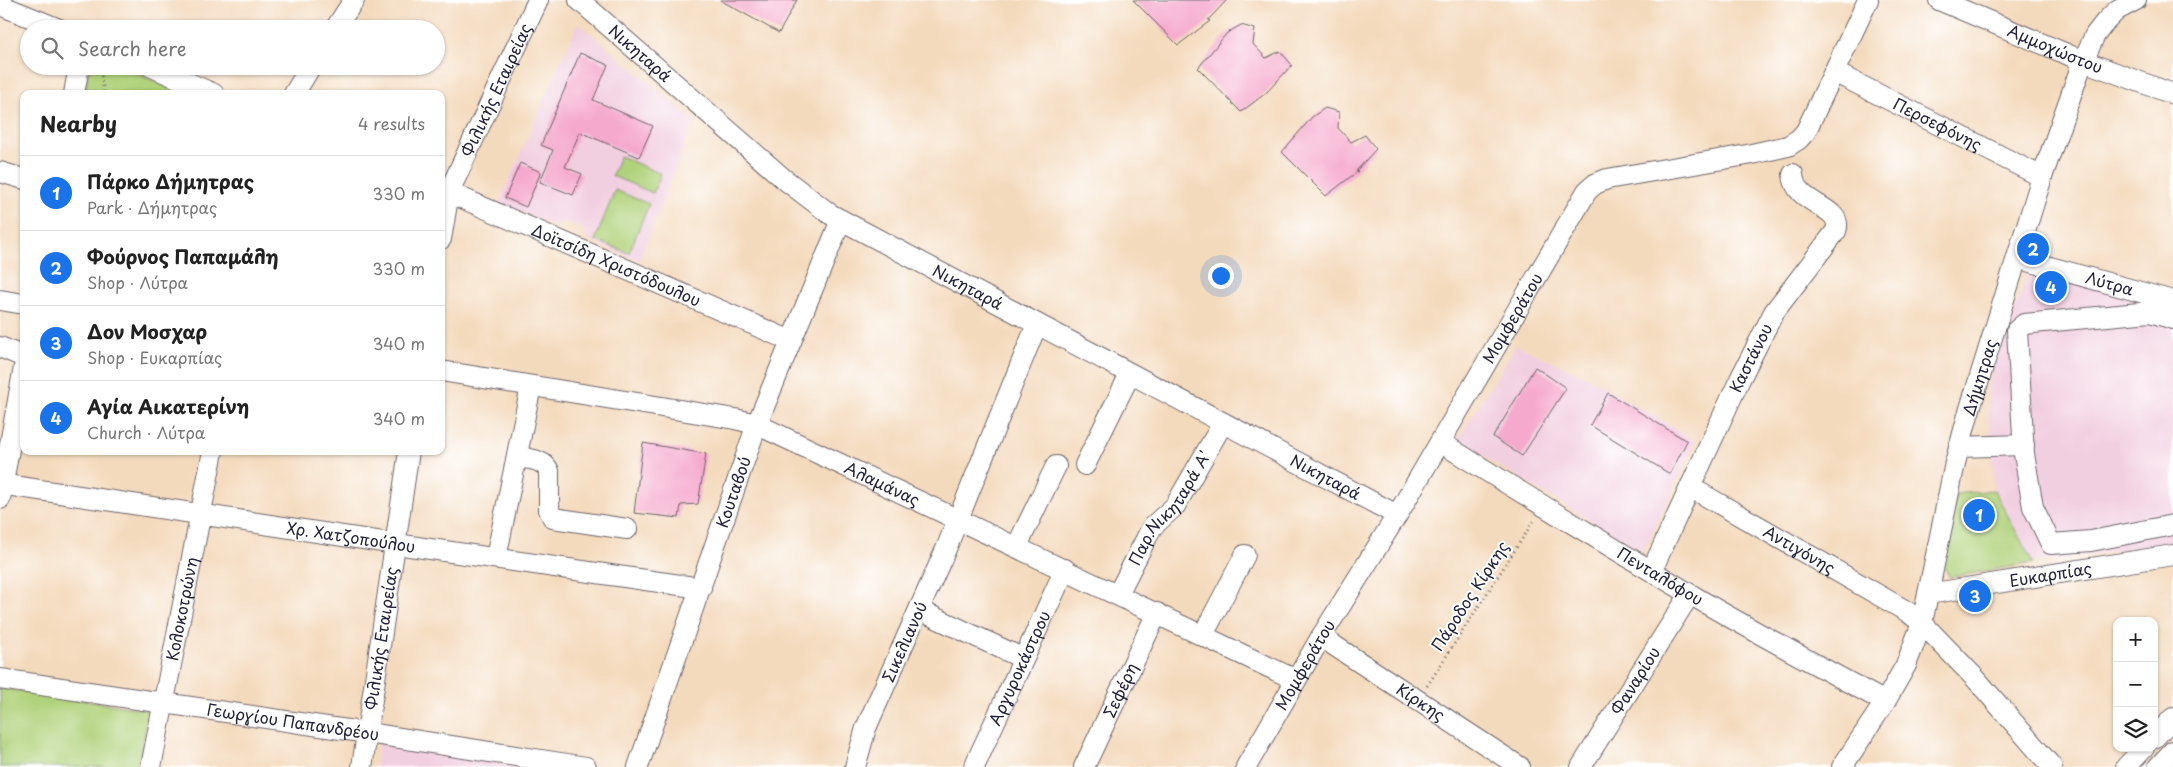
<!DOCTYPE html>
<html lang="en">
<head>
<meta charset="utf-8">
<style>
	body { margin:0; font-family:"Playpen Sans",sans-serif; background:#f2f2f2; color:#222 }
	.controls { position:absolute; right:15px; bottom:15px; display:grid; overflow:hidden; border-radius:10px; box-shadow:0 1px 4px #0004 }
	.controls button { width:45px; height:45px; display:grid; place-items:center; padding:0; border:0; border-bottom:1px solid #e0e0e0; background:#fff; color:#222; font:25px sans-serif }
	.you { position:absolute; left:1220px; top:275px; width:18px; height:18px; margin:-12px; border:4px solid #fff; border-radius:50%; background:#1a73e8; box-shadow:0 0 0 8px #1a73e833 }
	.badge { display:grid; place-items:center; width:32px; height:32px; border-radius:50%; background:#1a73e8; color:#fff; font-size:16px; font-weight:700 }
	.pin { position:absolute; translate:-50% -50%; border:2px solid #fff; box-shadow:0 1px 5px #0006 }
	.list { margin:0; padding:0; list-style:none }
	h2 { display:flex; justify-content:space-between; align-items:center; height:65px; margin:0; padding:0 20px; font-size:21px }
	h2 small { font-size:16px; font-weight:400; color:#767676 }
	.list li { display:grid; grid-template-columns:32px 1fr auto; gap:15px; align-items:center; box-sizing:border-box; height:75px; padding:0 20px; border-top:1px solid #e0e0e0 }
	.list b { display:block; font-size:19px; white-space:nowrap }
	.list p { margin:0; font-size:16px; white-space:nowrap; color:#767676 }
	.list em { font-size:16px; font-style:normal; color:#767676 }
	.icon { flex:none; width:28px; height:28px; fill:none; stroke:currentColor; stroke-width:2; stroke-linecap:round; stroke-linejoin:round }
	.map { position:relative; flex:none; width:2173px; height:767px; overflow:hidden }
	.search { position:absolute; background:#fff; box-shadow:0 1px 4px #0004; left:20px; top:20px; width:425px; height:55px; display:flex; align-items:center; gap:12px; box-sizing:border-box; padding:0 18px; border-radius:28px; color:#767676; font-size:19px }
	.panel { position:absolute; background:#fff; box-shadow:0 1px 4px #0004; left:20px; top:90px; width:425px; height:365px; border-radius:10px }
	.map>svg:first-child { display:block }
	.built { fill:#f2cfe0 }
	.green { fill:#b0d27a; stroke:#697a5a }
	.building { fill:#f5a9cc }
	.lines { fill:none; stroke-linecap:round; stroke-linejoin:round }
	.minor-casing { stroke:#6c6268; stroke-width:22 }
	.path { stroke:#6c6268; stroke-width:3; stroke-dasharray:1 4; stroke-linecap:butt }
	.minor { stroke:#fff; stroke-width:20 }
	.labels { text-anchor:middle; stroke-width:4; stroke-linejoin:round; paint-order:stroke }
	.street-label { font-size:16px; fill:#22223b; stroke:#fff }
</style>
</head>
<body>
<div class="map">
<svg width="2173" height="767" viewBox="0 0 2173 767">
	<rect width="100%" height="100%" fill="#fff"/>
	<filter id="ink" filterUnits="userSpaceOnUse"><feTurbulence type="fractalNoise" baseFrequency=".02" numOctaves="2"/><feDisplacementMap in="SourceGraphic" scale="10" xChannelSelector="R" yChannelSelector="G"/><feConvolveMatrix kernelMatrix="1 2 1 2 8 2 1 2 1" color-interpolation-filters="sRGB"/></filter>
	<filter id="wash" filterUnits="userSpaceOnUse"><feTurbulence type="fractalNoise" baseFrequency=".0096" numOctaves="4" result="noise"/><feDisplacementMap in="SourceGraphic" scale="20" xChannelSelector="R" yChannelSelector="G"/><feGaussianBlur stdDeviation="1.12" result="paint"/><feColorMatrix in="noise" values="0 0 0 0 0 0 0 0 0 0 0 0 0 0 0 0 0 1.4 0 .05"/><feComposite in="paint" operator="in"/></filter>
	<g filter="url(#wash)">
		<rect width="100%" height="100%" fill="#f4dabd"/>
		<g class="built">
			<polygon points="578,23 694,121 639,261 588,240 583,229 565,221 556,227 499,203"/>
			<polygon points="2029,269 2173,309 2173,543 2033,563 1994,490 1987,385"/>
			<polygon points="1516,345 1593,380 1696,441 1643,552 1457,441"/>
			<polygon points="378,744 528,767 375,767"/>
		</g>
		<g class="green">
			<polygon points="90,66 120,66 183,94 85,94"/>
			<polygon points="620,156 661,174 653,193 612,176"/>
			<polygon points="615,190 649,204 629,253 595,240"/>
			<polygon points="1994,490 2033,563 1950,577 1942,564 1956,494"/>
			<polygon points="0,688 149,710 138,767 0,767"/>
		</g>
		<g id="blocks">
			<g class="building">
				<polygon points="720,0 797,0 779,33"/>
				<polygon points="1133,0 1227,0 1208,20 1210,21 1178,45"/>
				<polygon points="1241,25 1255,29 1253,44 1266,58 1280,51 1292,65 1266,93 1241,112 1198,68 1227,33"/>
				<polygon points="580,53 608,65 593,100 653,126 639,157 580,132 565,167 582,174 573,195 540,182 553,150 541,145"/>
				<polygon points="1325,108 1339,112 1338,128 1351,142 1365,135 1376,149 1356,171 1358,171 1326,196 1282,152 1312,117"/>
				<polygon points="520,163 541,172 526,207 505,198"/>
				<polygon points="2040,278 2063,283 2064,296 2040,292"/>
				<polygon points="1535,367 1566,388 1522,456 1493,437"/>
				<polygon points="1608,393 1687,441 1670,474 1590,425"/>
				<polygon points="643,443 706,454 698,504 681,505 679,518 634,513"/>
			</g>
		</g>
	</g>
	<g filter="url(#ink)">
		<use href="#blocks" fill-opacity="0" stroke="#6c6268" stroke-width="1"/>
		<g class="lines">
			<defs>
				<g id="minor">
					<path id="s1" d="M 579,0 L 784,179 L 830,214 L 1397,515"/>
					<path id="s2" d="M 1939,0 L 2083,61 L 2173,94"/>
					<polyline points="0,5 59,29"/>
					<polyline points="335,29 354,0"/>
					<polyline points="150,66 214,94"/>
					<path id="s3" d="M 1834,72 L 2042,177"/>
					<polyline points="74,94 79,66"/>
					<polyline points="294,94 311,66"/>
					<polyline points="0,172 24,179"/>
					<path id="s4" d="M 441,189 L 791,341"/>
					<path id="s5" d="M 441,239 L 449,192 L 538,0"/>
					<path id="s6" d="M 2017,258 L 2173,301"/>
					<polyline points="0,300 24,304"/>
					<polyline points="2173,319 2150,312 2024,324 2017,330 2024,454 2033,507 2051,544 2091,541 2173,525"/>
					<polyline points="0,347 24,357"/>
					<path id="s7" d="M 441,371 L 735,419 L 756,424 L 1296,680"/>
					<path id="s8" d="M 1440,442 C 1523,494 1606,544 1690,594 C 1753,632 1820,666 1885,702"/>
					<polyline points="1959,447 2024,445"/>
					<path d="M 517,457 C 528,459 544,459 549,471 L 549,510 L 553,518 L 627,529"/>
					<polyline points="1085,465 1130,374"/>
					<path id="s9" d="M 0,484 L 396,544 L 701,588"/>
					<path id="s10" d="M 1690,487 L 1908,612 L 1922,623 L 1975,678 L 2052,767"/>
					<polyline points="0,499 24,367"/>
					<polyline points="1017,546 1056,466"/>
					<polyline points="496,558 531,386"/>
					<path id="s11" d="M 1652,570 L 1740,379 L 1774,312 L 1836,231 C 1845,205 1794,206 1793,174"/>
					<path id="s12" d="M 1118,594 L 1152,527 L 1175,506 L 1223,423"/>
					<path id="s13" d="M 1928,594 L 2173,555"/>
					<polyline points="919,610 1022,658"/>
					<polyline points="1203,635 1245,555"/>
					<path id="s14" d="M 1321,637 L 1520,767"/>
					<path id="s15" d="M 0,679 L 368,733 L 586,767"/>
					<polyline points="2154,738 2173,718"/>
					<path id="s16" d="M 151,767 L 213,451"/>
					<path id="s17" d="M 362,767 L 409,451"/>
					<path id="s18" d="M 638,767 L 757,424 L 841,220"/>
					<path id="s19" d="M 855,767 L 866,728 L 946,549 L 1037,324"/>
					<path id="s20" d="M 974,767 L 1065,569"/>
					<path id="s21" d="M 1084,767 L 1157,613"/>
					<path id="s22" d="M 1246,767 L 1321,637 L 1399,512 L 1587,191 L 1595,184 L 1607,179 L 1747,155 L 1788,146 L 1799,139 L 1806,131 L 1868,0"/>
					<path id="s23" d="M 1581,767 L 1690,594"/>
					<path id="s24" d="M 1842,767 L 1885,702 L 1906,665 L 1922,623 L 1955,463 L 1968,415 L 2042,177 L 2083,61 L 2095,35 L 2105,22 L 2117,10 L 2136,0"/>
					<polyline points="2126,767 2144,748"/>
					<polyline points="2158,767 2173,751"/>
				</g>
			</defs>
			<use href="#minor" class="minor-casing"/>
			<g class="path">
				<polyline points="100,66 104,94"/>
				<polyline points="1427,686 1535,519"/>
			</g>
			<use href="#minor" class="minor"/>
		</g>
	</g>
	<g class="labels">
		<g class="street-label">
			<text dy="6" stroke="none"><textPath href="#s2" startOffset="126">Αμμοχώστου</textPath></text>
			<text dy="6" stroke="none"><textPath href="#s1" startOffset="81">Νικηταρά</textPath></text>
			<text dy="6" stroke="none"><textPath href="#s5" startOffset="160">Φιλικής Εταιρείας</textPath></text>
			<text dy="6" stroke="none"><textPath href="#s3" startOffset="116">Περσεφόνης</textPath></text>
			<text dy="6" stroke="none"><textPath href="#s4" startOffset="191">Δοϊτσίδη Χριστόδουλου</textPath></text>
			<text dy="6" stroke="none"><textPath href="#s6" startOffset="96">Λύτρα</textPath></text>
			<text dy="6" stroke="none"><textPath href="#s1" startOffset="486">Νικηταρά</textPath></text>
			<text dy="6" stroke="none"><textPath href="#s22" startOffset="522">Μομφεράτου</textPath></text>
			<text dy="6" stroke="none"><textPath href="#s11" startOffset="234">Καστάνου</textPath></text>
			<text dy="6" stroke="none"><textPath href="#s24" startOffset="418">Δήμητρας</textPath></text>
			<text dy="6" stroke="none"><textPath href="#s1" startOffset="891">Νικηταρά</textPath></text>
			<text dy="6" stroke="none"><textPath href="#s7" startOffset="459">Αλαμάνας</textPath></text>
			<text dy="6" stroke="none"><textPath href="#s18" startOffset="291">Κουταβού</textPath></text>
			<text dy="6" stroke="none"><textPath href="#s12" startOffset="101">Παρ.Νικηταρά Α'</textPath></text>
			<text dy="6" stroke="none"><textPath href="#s9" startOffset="355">Χρ. Χατζοπούλου</textPath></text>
			<text dy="6" stroke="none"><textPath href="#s10" startOffset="126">Αντιγόνης</textPath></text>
			<text dy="6" stroke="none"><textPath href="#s13" startOffset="124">Ευκαρπίας</textPath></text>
			<text dy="6" stroke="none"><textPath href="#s8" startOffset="258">Πενταλόφου</textPath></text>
			<text transform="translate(1470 596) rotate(-57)" y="6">Πάροδος Κίρκης</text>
			<text dy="6" stroke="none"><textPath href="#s16" startOffset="161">Κολοκοτρώνη</textPath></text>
			<text dy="6" stroke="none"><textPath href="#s17" startOffset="130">Φιλικής Εταιρείας</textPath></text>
			<text dy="6" stroke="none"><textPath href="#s19" startOffset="135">Σικελιανού</textPath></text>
			<text dy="6" stroke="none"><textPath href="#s22" startOffset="118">Μομφεράτου</textPath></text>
			<text dy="6" stroke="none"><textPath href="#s20" startOffset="109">Αργυροκάστρου</textPath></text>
			<text dy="6" stroke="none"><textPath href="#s23" startOffset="102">Φαναρίου</textPath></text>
			<text dy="6" stroke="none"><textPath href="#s21" startOffset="85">Σεφέρη</textPath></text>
			<text dy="6" stroke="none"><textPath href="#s14" startOffset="119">Κίρκης</textPath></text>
			<text dy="6" stroke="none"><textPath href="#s15" startOffset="296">Γεωργίου Παπανδρέου</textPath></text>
		</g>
	</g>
</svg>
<div class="controls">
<button>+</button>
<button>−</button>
<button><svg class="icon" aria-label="layers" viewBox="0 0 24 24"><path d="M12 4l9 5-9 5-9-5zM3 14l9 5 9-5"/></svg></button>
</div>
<div class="you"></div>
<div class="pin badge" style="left:1979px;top:515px">1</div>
<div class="pin badge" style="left:2033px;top:249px">2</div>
<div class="pin badge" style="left:1975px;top:596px">3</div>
<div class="pin badge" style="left:2051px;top:287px">4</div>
<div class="search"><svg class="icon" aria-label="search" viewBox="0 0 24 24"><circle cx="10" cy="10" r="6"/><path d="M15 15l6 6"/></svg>Search here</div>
<section class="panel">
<h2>Nearby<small>4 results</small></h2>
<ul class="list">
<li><span class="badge">1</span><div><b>Πάρκο Δήμητρας</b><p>Park · Δήμητρας</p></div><em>330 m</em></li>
<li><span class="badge">2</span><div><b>Φούρνος Παπαμάλη</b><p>Shop · Λύτρα</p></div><em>330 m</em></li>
<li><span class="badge">3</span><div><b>Δον Μοσχαρ</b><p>Shop · Ευκαρπίας</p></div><em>340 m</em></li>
<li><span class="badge">4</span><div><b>Αγία Αικατερίνη</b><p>Church · Λύτρα</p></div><em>340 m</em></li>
</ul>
</section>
</div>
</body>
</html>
